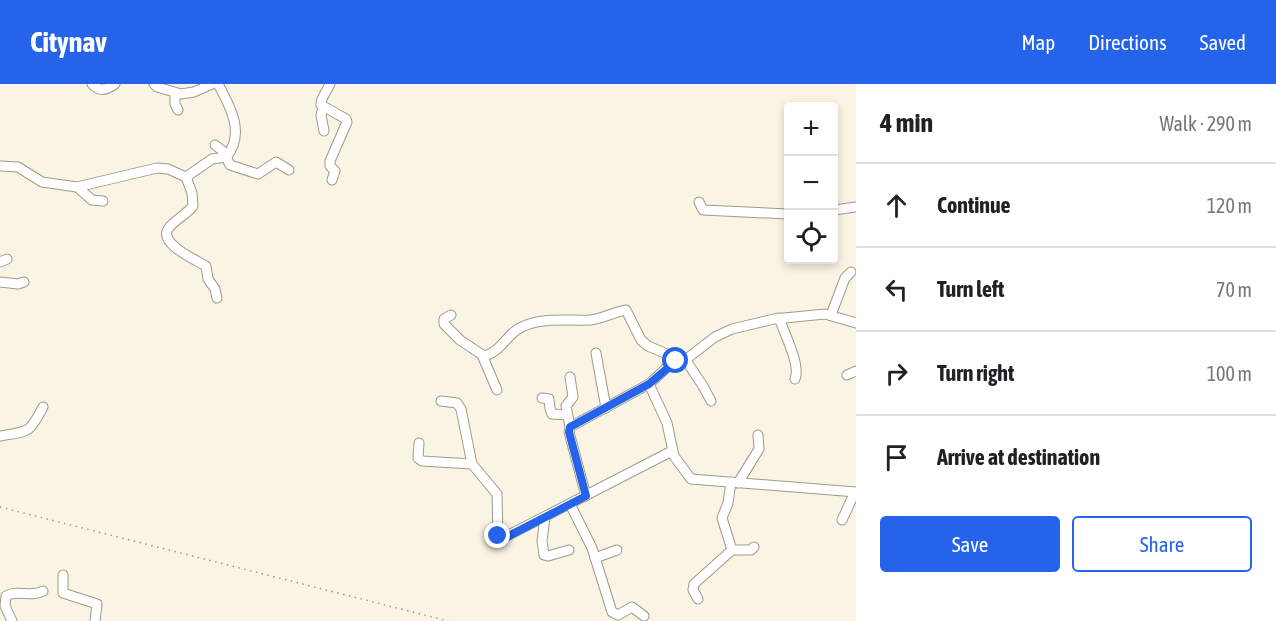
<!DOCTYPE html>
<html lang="en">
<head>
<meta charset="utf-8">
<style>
	body { margin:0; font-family:"Asap Condensed",sans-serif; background:#f2f2f2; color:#202124 }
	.controls { position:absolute; right:18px; top:18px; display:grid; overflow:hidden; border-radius:6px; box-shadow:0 3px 9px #0003 }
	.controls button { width:54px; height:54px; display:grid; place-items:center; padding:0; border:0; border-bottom:2px solid #e0e0e0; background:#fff; color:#202124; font:30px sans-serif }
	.stop { position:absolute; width:18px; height:18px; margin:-14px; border:4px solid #2563eb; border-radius:50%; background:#fff }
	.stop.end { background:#2563eb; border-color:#fff; box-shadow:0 2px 6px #0008 }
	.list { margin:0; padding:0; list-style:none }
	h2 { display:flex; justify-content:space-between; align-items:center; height:78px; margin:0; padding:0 24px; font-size:26px }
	h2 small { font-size:20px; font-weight:400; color:#757577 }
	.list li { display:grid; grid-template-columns:39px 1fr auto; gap:18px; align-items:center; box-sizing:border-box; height:84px; padding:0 24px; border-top:2px solid #e0e0e0 }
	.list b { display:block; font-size:22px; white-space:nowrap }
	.list em { font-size:20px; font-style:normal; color:#757577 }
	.actions { display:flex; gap:12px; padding:18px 24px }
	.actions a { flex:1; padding:14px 0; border:2px solid #2563eb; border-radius:6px; text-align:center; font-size:21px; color:#2563eb }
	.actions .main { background:#2563eb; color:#fff }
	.icon { flex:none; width:33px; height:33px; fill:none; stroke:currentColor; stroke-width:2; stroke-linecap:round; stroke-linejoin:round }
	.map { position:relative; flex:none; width:856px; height:537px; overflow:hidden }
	header { display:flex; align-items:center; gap:36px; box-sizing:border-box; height:84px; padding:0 30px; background:#2563eb; color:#fff }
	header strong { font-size:28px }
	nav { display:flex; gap:33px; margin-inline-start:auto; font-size:21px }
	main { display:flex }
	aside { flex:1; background:#fff }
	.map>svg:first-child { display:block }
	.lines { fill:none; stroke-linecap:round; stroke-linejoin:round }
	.minor-casing { stroke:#a09a8c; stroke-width:11 }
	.path { stroke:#9e9a8e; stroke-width:1.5; stroke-dasharray:1.5 4.5; stroke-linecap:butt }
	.minor { stroke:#fff; stroke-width:9 }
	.route { stroke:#2563eb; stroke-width:8 }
</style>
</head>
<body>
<header>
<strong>Citynav</strong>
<nav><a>Map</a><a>Directions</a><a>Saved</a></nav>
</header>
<main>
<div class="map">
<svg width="856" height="537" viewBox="0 0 856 537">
	<rect width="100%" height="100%" fill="#faf4e4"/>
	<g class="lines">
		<defs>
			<g id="minor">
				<path d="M 92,0 C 99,8 107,6 115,0"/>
				<polyline points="154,0 157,3 181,10 194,8 212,0"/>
				<polyline points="330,0 322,15 321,21 346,35 347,38 330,77 330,82 335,87 332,96"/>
				<polyline points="175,9 175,20 178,26"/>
				<polyline points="323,23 321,31 324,47"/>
				<polyline points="215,61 228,71"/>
				<polyline points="226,73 230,81 258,90 276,78 289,86"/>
				<path d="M 0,82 L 18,83 L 42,98 L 77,103 L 157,84 L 168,85 L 186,93 L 212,75 L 226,73 C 246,50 230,22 218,0"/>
				<path d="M 186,93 L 192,109 L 193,122 C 186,131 174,136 168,145 C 159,160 196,176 206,182 L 208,195 L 215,205 L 217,214"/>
				<polyline points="77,103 92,116 103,117"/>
				<polyline points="699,118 703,126 788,130"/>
				<polyline points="834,126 856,123"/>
				<polyline points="0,178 7,175"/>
				<polyline points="0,198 18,200 24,198"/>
				<path d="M 451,231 L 444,235 L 444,240 L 460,256 L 484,272 C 502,268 507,248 524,242 C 545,233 568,237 590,236 C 602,235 614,228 626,226 L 641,256 L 648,262 L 681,276"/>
				<polyline points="831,231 845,194 851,188"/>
				<path d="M 779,234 C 784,249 801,281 795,295"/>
				<polyline points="596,269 606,324"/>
				<polyline points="482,271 497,306"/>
				<polyline points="685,275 703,302 711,317"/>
				<polyline points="847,291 856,287"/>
				<polyline points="649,300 667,339 674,372 691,395 856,408"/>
				<polyline points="542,314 549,315 550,325 552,330 567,331"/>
				<polyline points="441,317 457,319 461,325 472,380 497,410 498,452 501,455 672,367"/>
				<polyline points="570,343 566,322 573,313 570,293"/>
				<path d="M 0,352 C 29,347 29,350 43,323"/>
				<polyline points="419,359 418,374 422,377 472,380"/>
				<polyline points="738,399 759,365 758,351"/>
				<polyline points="586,412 569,348 570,343 649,300 673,278 689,273 715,253 732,245 774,235 825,230 856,239"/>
				<polyline points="570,420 592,464 612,528 618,531 632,523 644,532"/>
				<polyline points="545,433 542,457 544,471 548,472 569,466"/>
				<polyline points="842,436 855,408"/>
				<polyline points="732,466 751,466 754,463"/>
				<polyline points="595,474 617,466"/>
				<polyline points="63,491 63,509 97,520 95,537"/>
				<polyline points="698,515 693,506 694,500 732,466 722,434 728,419 731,398"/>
				<path d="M 12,537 L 5,522 L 6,512 C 18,505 31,514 43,507"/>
			</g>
		</defs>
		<use href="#minor" class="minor-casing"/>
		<polyline class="path" points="0,423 448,537"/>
		<use href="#minor" class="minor"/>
	</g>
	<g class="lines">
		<polyline class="route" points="498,452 501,456 586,412 569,348 570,343 649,300 676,277"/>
	</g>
</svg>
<div class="controls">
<button>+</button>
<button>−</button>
<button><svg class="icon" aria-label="locate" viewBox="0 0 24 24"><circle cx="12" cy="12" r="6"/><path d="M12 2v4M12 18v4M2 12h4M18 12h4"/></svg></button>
</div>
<div class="stop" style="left:676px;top:277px"></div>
<div class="stop end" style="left:498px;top:452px"></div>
</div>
<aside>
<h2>4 min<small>Walk · 290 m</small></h2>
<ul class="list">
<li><svg class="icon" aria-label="ahead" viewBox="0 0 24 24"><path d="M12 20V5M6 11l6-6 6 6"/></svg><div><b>Continue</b></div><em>120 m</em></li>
<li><svg class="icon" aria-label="left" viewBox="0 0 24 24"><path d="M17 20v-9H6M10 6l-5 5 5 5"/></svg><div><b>Turn left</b></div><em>70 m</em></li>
<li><svg class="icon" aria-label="right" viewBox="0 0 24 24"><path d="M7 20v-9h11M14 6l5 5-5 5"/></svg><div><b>Turn right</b></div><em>100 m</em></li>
<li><svg class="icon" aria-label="arrive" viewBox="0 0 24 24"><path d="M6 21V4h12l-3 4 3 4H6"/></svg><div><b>Arrive at destination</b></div></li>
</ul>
<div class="actions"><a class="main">Save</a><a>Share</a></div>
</aside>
</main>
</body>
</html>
